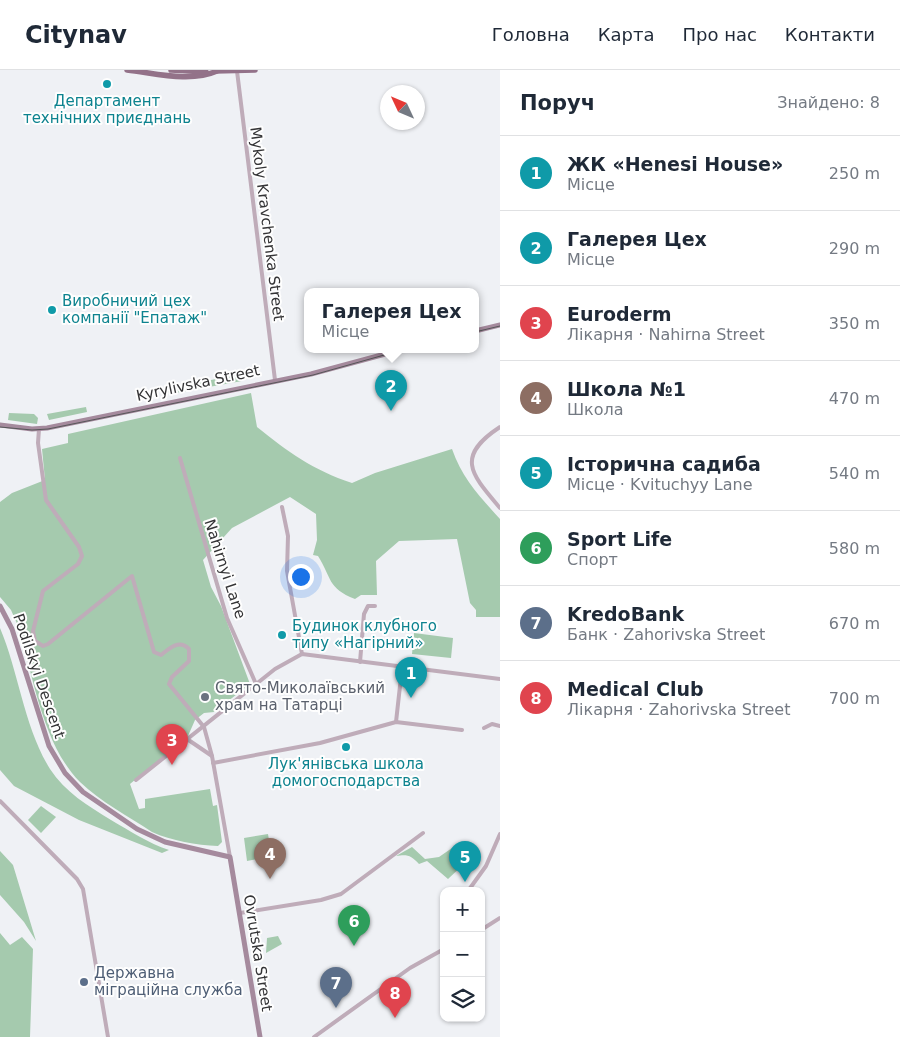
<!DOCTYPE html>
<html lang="uk">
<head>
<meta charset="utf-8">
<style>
	body { margin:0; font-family:"DejaVu Sans",sans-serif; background:#f2f2f3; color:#1f2937 }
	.controls { position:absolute; right:15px; bottom:15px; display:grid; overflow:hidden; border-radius:10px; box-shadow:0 1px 4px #0004 }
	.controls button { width:45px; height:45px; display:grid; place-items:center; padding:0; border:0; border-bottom:1px solid #e0e1e3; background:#fff; color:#1f2937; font:25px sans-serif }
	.compass { position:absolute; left:380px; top:15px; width:45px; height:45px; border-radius:50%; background:#fff; box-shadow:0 1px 4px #0004; rotate:314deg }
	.you { position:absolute; left:300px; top:506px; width:18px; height:18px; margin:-12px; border:4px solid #fff; border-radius:50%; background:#1a73e8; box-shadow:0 0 0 8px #1a73e833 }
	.badge { display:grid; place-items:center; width:32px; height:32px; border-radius:50%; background:#2563eb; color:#fff; font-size:16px; font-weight:700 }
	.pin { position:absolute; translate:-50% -41px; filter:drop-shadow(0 1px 2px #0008) }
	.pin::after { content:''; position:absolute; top:26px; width:18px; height:15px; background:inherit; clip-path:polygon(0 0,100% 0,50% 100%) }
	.popup { position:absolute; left:304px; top:218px; width:175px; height:65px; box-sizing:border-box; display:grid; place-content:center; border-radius:10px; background:#fff; filter:drop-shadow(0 1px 4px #0005); font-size:16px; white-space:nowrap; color:#747a83 }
	.popup b { font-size:19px; color:#1f2937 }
	.popup::after { content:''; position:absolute; left:50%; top:100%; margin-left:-10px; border:10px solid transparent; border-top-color:#fff }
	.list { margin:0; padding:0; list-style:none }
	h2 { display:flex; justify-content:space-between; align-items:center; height:65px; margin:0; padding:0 20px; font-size:21px }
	h2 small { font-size:16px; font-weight:400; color:#747a83 }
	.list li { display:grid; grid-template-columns:32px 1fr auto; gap:15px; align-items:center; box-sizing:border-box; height:75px; padding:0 20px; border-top:1px solid #e0e1e3 }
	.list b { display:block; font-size:19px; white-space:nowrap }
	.list p { margin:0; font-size:16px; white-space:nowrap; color:#747a83 }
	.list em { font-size:16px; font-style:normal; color:#747a83 }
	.icon { flex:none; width:28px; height:28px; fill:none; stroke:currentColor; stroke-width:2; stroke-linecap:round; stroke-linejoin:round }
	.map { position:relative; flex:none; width:500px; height:967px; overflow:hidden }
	header { display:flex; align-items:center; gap:30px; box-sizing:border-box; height:70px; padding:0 25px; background:#fff; border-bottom:1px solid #e0e1e3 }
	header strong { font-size:24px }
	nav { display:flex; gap:28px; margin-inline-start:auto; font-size:18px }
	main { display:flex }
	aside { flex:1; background:#fff }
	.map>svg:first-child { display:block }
	.green { fill:#a5caae }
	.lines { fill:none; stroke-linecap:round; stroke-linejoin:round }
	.street { stroke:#bfacb9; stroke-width:4 }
	.secondary { stroke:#a58a9d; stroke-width:5 }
	.primary { stroke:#937289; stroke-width:5.5 }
	.tram { stroke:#565759; stroke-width:1 }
	.culture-dot { fill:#0f9aa8; stroke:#fefefe; stroke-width:2 }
	.worship-dot { fill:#6b7280; stroke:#fefefe; stroke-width:2 }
	.service-dot { fill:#5c6f8a; stroke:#fefefe; stroke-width:2 }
	.labels { text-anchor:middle; stroke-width:4; stroke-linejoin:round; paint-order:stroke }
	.culture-label { font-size:15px; fill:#0d838f; stroke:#fefefe }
	.street-label { font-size:15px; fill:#343436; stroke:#fefefe }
	.worship-label { font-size:15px; fill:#5b616d; stroke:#fefefe; text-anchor:start }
	.service-label { font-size:15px; fill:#4e5e75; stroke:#fefefe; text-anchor:start }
</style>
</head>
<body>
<header>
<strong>Citynav</strong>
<nav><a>Головна</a><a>Карта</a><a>Про нас</a><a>Контакти</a></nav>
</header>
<main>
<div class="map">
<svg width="500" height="967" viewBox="0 0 500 967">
	<rect width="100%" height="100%" fill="#eff1f5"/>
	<g class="green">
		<polygon points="241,304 242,311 170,324 166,319"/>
		<path d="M 251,323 L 257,357 C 288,382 313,400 352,413 L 375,403 L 452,379 C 462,408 480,427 500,449 L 500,547 L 476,547 L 476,540 L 470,533 L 457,469 L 399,471 L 376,491 L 377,525 L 361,525 L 355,529 C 327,518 332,508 318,486 L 313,485 L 317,470 L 316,444 L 290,427 L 232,458 L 203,490 L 211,517 L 221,536 L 250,614 L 214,642 L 204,643 L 195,650 L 188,666 L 130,714 L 139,739 L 145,738 L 145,729 L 210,719 L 213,736 L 217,735 L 222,772 L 218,776 C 196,775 172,771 152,762 C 128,746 101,732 80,712 C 42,674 33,604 18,556 L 11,540 L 0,527 L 0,432 L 12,423 L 45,410 L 42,379 L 68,373 L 68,364 Z"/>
		<polygon points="86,337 87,342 49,350 47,344"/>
		<polygon points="9,343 34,344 38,348 37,354 8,350"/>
		<path d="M 0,558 C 19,603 24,657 50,699 C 65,722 88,736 111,750 C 130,761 148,773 169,780 L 162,783 L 79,750 L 14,716 L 0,700 Z"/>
		<polygon points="414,563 453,568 451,588 412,584"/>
		<polygon points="41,736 56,747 41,763 28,750"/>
		<polygon points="268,764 270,776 261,777 263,788 247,791 244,768"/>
		<path d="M 412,777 L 425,789 L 439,787 L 452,778 L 465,787 L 466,792 L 448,809 L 427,791 L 419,794 C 411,785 407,784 396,786 Z"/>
		<polygon points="0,781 13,795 36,871 24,852 0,825"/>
		<polygon points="0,863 10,875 22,867 33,879 30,967 0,967"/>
		<polygon points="278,866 282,874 266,883 267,868"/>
	</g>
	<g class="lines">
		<g class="street">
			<polyline points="237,1 275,310"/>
			<path d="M 500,357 C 454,387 472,405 500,438"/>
			<path d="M 39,359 L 38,373 L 46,430 L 79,477 L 82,486 L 78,494 L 43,521 L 33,561 L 35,571 L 43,576 L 48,574 L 132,506 L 154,582 L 161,585 C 170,578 179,569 189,579 L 189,591 L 172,607 L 169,614 L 204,657 L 212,686 L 230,787"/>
			<polyline points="180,388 227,548 256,614"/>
			<polyline points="282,437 288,466 287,501 302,584"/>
			<polyline points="360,592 364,544 368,536 375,536"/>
			<polyline points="396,652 402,598"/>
			<polyline points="484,658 492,654 500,656"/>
			<polyline points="187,669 212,686"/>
			<polyline points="213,693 320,673 396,652 462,660"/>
			<polyline points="136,710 275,599 302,584 500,609"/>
			<polyline points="0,731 77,809 83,819 108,967"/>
			<polyline points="468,821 486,796 500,764"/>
			<polyline points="240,843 321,830 341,824 423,763"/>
			<polyline points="481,860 500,848"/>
			<polyline points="314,967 410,898 444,879"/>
		</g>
		<g class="secondary">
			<polyline points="475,261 500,255"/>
			<polyline points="0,355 32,359 47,358 311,304 400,280"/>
			<polyline points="0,536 12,559 49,676 65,703 83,722 137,759 165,772 230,787 260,967"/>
		</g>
		<g class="primary">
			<path d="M 127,0 C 155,3 190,13 217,1"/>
			<polyline points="171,0 206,2"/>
			<polyline points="215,1 255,0"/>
		</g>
		<g class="tram">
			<polyline points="475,262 500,256"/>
			<polyline points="0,357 32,360 48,359 313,305 402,280"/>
		</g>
	</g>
	<g class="culture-dot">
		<circle cx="107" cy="14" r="5"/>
		<circle cx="52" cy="240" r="5"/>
		<circle cx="282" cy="565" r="5"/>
		<circle cx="346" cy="677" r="5"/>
	</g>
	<circle class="worship-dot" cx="205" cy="627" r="5"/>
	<circle class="service-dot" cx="84" cy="912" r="5"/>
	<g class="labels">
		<g class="culture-label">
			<text x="107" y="36">Департамент<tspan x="107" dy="17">технічних приєднань</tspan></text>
			<text x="62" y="236" text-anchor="start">Виробничий цех<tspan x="62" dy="17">компанії "Епатаж"</tspan></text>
			<text x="292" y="561" text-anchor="start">Будинок клубного<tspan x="292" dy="17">типу «Нагірний»</tspan></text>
			<text x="346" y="699">Лук'янівська школа<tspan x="346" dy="17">домогосподарства</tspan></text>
		</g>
		<g class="street-label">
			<text transform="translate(267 154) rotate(83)" y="5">Mykoly Kravchenka Street</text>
			<text transform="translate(198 313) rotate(-12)" y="5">Kyrylivska Street</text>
			<text transform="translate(225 499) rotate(72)" y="5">Nahirnyi Lane</text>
			<text transform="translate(39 606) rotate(71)" y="5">Podilskyi Descent</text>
			<text transform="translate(258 883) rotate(81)" y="5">Ovrutska Street</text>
		</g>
		<g class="worship-label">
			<text x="215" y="623">Свято-Миколаївський<tspan x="215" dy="17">храм на Татарці</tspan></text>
		</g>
		<g class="service-label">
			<text x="94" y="908">Державна<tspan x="94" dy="17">міграційна служба</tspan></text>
		</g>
	</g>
</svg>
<div class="controls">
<button>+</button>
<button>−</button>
<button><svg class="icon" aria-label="layers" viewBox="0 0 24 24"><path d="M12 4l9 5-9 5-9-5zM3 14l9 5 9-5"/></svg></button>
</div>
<svg class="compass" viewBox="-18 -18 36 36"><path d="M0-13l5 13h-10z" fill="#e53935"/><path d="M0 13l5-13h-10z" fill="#747a83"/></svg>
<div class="you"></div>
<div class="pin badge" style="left:411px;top:628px;background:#0f9aa8">1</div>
<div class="pin badge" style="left:391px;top:341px;background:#0f9aa8">2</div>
<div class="popup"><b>Галерея Цех</b>Місце</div>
<div class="pin badge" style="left:172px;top:695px;background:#e0444e">3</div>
<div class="pin badge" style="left:270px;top:809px;background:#8d6e63">4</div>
<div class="pin badge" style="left:465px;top:812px;background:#0f9aa8">5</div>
<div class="pin badge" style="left:354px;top:876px;background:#2e9e5b">6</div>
<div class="pin badge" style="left:336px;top:938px;background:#5c6f8a">7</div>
<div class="pin badge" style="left:395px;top:948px;background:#e0444e">8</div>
</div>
<aside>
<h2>Поруч<small>Знайдено: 8</small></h2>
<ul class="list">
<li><span class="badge" style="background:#0f9aa8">1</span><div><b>ЖК «Henesi House»</b><p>Місце</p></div><em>250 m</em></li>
<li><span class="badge" style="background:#0f9aa8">2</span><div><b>Галерея Цех</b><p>Місце</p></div><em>290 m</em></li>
<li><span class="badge" style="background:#e0444e">3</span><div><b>Euroderm</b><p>Лікарня · Nahirna Street</p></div><em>350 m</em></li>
<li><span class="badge" style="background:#8d6e63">4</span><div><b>Школа №1</b><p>Школа</p></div><em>470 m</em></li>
<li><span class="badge" style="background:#0f9aa8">5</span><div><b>Історична садиба</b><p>Місце · Kvituchyy Lane</p></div><em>540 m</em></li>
<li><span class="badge" style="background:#2e9e5b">6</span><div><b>Sport Life</b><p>Спорт</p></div><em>580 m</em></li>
<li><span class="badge" style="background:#5c6f8a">7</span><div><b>KredoBank</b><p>Банк · Zahorivska Street</p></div><em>670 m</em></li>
<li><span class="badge" style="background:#e0444e">8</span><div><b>Medical Club</b><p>Лікарня · Zahorivska Street</p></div><em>700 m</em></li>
</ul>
</aside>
</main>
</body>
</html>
